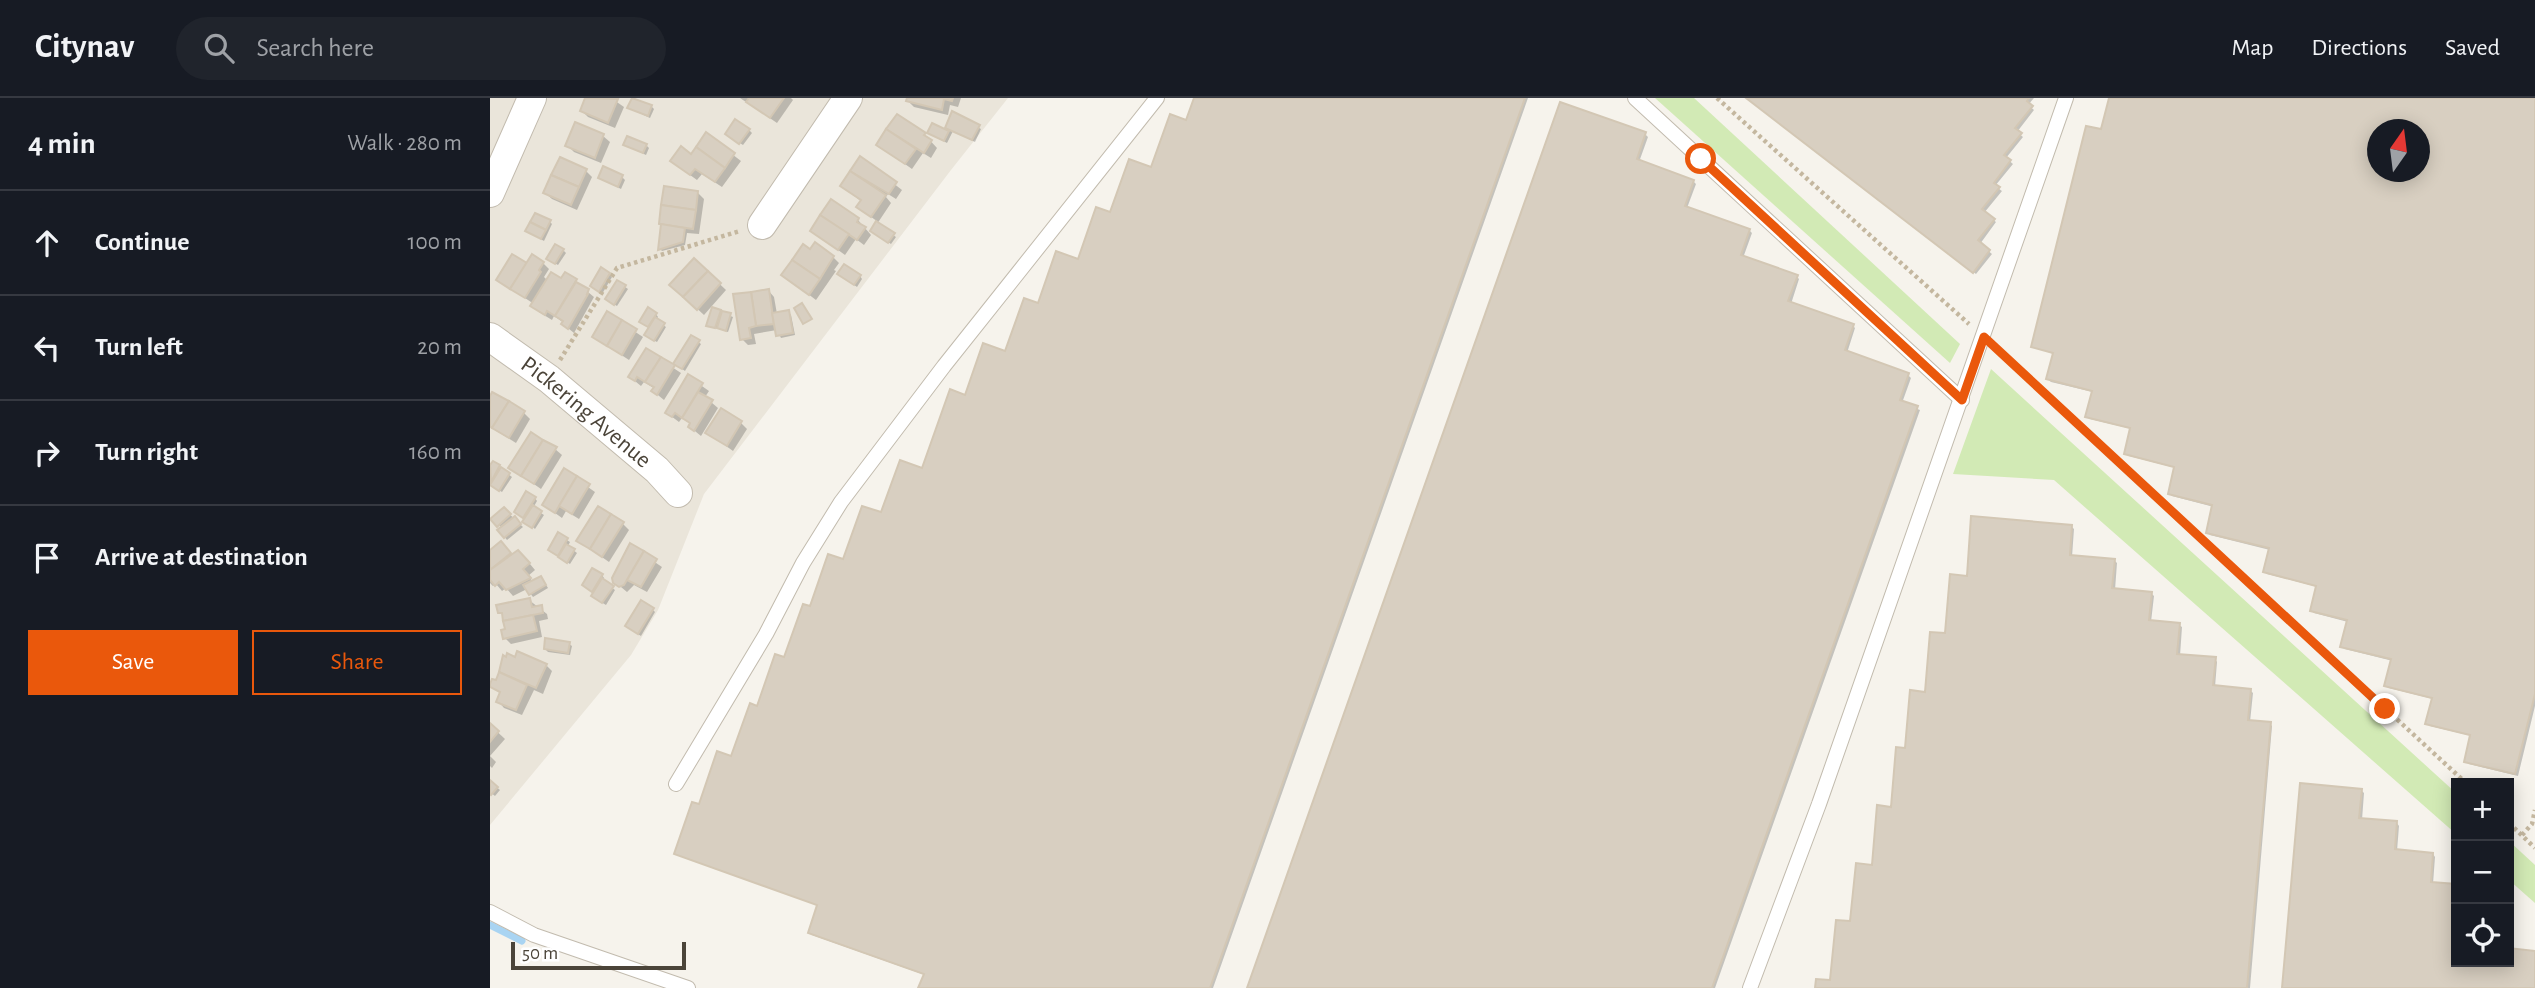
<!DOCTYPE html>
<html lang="en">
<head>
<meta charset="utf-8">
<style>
	body { margin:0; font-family:"Alegreya Sans",sans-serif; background:#20242c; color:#f1f3f6 }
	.controls { position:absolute; right:21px; bottom:21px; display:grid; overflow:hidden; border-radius:0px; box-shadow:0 4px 18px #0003 }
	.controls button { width:63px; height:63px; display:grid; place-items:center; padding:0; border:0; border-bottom:2px solid #363941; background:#171b24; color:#f1f3f6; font:35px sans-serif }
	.compass { position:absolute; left:1877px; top:21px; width:63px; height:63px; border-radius:50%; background:#171b24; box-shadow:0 4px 18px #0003; rotate:14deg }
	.scale { position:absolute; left:21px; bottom:18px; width:175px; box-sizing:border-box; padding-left:7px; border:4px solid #4b4439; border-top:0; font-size:19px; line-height:24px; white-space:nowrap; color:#4b4439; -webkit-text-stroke:5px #fff; paint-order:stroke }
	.stop { position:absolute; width:21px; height:21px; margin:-16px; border:5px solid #ea580c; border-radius:50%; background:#fff }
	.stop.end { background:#ea580c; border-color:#fff; box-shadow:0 2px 7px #0008 }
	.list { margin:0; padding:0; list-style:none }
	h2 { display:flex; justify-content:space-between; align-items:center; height:91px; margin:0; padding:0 28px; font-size:30px }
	h2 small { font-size:23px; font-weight:400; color:#9ea1a6 }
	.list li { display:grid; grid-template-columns:46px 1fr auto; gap:21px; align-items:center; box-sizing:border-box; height:105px; padding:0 28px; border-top:2px solid #363941 }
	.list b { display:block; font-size:26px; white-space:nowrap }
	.list em { font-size:23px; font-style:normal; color:#9ea1a6 }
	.actions { display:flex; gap:14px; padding:21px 28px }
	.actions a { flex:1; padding:16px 0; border:2px solid #ea580c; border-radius:0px; text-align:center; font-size:24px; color:#ea580c }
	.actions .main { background:#ea580c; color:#fff }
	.icon { flex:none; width:38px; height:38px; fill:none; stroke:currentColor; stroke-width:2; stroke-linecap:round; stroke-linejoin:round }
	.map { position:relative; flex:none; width:2045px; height:890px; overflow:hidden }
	header { display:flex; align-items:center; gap:42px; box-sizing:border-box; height:98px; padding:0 35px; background:#171b24; border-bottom:2px solid #363941 }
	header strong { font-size:33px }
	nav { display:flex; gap:38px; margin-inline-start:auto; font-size:24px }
	.search { width:490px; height:63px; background:#20242c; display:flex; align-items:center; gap:18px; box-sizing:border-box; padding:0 24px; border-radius:38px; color:#9ea1a6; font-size:26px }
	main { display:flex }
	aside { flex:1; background:#171b24 }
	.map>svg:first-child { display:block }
	.residential { fill:#eae5da }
	.green { fill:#d2eab5 }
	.shadow { fill:#0003; fill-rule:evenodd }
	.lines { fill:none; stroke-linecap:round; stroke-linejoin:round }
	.stream { stroke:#a9d4f2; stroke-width:7 }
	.building { fill:#d8cfc1; stroke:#d3c7b4; stroke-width:2; fill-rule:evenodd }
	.lane-casing { stroke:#c2bbae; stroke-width:16 }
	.street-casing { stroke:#c2bbae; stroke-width:30 }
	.path { stroke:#c4b79f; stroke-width:4.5; stroke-dasharray:3.5 3.5; stroke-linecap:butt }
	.lane { stroke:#fff; stroke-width:14 }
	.street { stroke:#fff; stroke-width:28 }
	.route { stroke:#ea580c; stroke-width:9 }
	.labels { text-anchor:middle; stroke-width:6; stroke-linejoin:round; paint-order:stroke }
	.street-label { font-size:24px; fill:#4b4439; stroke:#fff }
</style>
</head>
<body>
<header>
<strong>Citynav</strong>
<div class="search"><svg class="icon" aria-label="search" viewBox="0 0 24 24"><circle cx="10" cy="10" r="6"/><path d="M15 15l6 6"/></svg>Search here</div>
<nav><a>Map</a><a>Directions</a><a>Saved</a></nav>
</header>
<main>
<aside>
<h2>4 min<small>Walk · 280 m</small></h2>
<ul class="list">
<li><svg class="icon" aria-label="ahead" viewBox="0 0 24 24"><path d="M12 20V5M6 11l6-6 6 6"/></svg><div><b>Continue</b></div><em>100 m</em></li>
<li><svg class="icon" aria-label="left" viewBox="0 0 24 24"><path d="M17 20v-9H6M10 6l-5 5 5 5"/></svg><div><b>Turn left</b></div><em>20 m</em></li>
<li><svg class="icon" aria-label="right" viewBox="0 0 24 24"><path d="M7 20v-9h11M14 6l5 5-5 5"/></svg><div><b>Turn right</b></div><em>160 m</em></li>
<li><svg class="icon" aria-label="arrive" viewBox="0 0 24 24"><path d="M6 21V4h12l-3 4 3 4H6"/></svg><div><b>Arrive at destination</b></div></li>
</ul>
<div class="actions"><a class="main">Save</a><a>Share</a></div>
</aside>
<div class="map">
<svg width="2045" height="890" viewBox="0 0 2045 890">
	<rect width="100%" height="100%" fill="#f6f3ec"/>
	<polygon class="residential" points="0,0 518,0 461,72 214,396 168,512 141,557 0,727"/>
	<g class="green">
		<polygon points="1165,0 1204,0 1470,246 1460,265"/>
		<polygon points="1501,271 1966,695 1966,736 1564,382 1463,376"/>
		<polygon points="2019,743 2045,767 2045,805 2019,782"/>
	</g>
	<g class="shadow">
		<polygon points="97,0 121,0 134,9 125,30 98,19 92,13"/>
		<polygon points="250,0 301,0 303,2 287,25"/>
		<polygon points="419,0 471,0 468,9 460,7 458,17 424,9 418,3"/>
		<polygon points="705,0 1038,0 723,890 430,890 435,877 322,837 320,834 329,808 186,756 210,708 242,661 321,510 354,463 392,417 433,372 476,299 516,255 549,208 589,163 621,116 662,71 697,24"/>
		<polygon points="1258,0 1544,0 1538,7 1544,12 1527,34 1533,39 1516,60 1523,66 1505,88 1512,93 1494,115 1506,124 1490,146 1502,156 1486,176"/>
		<path d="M 1620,0 L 2045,0 L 2045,608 L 2028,678 L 1979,666 L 1976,663 L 1982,638 L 1940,628 L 1937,625 L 1943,601 L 1899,590 L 1896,587 L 1903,563 L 1855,551 L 1852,548 L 1858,524 L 1824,515 L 1822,513 L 1828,489 L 1777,476 L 1775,474 L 1780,452 L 1720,437 L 1718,434 L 1724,409 L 1682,398 L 1680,396 L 1686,370 L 1639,358 L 1636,355 L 1642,331 L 1600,321 L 1597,318 L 1603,294 L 1561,284 L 1558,281 L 1564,256 L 1543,249 L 1612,33 ZM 1888,32 L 1930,32 L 1930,74 L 1888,74 Z"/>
		<polygon points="161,8 164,11 160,20 139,10"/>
		<polygon points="463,16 491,31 485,44 463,33 457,45 442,37 455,33"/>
		<polygon points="407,18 435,37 447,50 441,60 433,55 422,71 388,47"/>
		<polygon points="86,27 113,38 120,44 111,65 84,54 77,47"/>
		<polygon points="259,32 262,35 253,47 239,38"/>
		<polygon points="1155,36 1158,39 1149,64 1203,83 1206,86 1197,110 1259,132 1262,135 1253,160 1307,179 1309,181 1301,206 1363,228 1365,230 1357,255 1418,277 1421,280 1412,305 1430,312 1225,890 758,890"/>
		<polygon points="217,37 251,63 232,89 212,76 207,82 189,69 202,58"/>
		<polygon points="135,47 156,47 159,50 156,57"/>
		<polygon points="371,60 412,92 406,101 398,96 396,99 401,105 387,126 406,139 401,146 382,133 388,124 368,109 372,104 352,88"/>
		<polygon points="96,73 102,79 87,112 62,101 55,95"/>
		<polygon points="132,79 135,82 131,91 110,80"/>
		<polygon points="208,95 214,101 209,136 197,135 195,147 172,153 170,151"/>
		<polygon points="341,104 368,122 381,137 374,147 366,141 355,157 322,133"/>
		<polygon points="60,124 62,126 54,143 40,135"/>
		<polygon points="73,152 76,155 68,167 61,163"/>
		<polygon points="321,154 343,159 349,165 344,172 346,173 326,202 293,177"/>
		<polygon points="204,162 236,192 214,217 188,193"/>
		<polygon points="53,165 59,171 54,179 58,183 72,183 76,176 104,199 84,235 73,226 74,225 64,218 62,222 49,214 44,206 8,182 37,167"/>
		<polygon points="112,172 122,179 112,196 105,191"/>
		<polygon points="352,178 370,178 372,181 367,189"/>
		<polygon points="128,184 138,191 127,208 120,204"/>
		<polygon points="278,192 284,199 287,216 298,214 301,217 305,237 291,240 287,232 264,236 266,246 258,247 252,241"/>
		<polygon points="223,211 243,219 238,234 218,227"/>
		<polygon points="118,216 153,239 139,262 104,239"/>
		<polygon points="166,216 168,219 166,222 176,229 167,244 159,240 161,230 153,226"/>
		<polygon points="208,244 211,246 195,273 188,268"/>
		<polygon points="156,252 191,275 174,302 163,293 165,291 154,284 151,288 140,279"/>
		<polygon points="199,279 219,293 215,299 228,310 211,338 200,329 201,326 192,320 189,324 177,315"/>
		<polygon points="0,301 34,315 40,321 26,345 0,329"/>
		<polygon points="251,325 257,331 243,353 218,335"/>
		<polygon points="65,351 72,357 51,391 21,370"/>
		<polygon points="3,365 22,379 12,394 5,390 0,383 0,370"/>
		<polygon points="75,373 105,394 89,421 76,413 72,420 54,407"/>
		<polygon points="45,400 47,403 43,410 54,417 45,431 29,416"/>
		<polygon points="14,411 33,429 17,442 9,432 12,430 3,421"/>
		<polygon points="133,426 139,432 119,464 89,443"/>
		<polygon points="1581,428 1584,431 1582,459 1624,462 1627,465 1625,492 1661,495 1664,498 1661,524 1689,527 1692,529 1690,558 1725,561 1727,564 1725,589 1760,592 1763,595 1760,624 1780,626 1782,628 1760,890 1327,890 1342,884 1403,710 1417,652 1478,480"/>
		<polygon points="69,437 80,444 78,448 87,455 80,466 62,454"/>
		<polygon points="141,448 172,469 157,494 144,487 137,494 125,484"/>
		<polygon points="17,452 23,459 35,460 45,472 38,478 43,484 53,482 58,490 43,499 37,491 23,498 16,490 12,493 6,486 3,488 0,485 0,454"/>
		<polygon points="112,477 114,480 113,483 125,492 116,507 106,501 105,495 97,489"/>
		<polygon points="39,502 57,516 58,521 49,523 52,539 21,546 15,540 17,533 14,519 10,514"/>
		<polygon points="163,512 165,514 151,538 140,531"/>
		<polygon points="79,546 82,548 80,557 58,554 55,551"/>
		<polygon points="14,560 56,567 62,573 53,596 44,592 32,617 14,610 8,603 11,596 1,588 7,584"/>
		<polygon points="0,627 15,641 0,658"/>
		<polygon points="0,658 6,664 2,670 0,668"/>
		<polygon points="0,684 10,692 5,698 0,694"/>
		<polygon points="1871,692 1874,695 1872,722 1907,725 1909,728 1907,753 1943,756 1945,759 1943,786 1966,788 1966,864 2019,864 2019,852 2045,854 2045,890 1793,890"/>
	</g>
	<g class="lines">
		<polyline class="stream" points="0,827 32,843"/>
	</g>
	<g class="building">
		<polygon points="95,0 128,1 118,25 90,13"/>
		<polygon points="142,0 162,7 158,18 137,10"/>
		<polygon points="259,0 294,0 280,20 256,4"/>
		<polygon points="417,0 463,0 462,3 454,1 452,12 416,3"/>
		<polygon points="704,0 1035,0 720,890 428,890 434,876 318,835 327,807 184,756 202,704 209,706 227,653 241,658 260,605 267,608 285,556 294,559 313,506 320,508 338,456 353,461 372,408 391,414 410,362 432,370 460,291 475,297 493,245 515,253 534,200 548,205 566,153 588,161 606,109 620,114 639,61 661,69 680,16 696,22"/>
		<polygon points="1256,0 1539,0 1537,3 1543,8 1525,30 1532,35 1514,57 1521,62 1504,85 1510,89 1492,111 1505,121 1488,142 1500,152 1483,175"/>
		<path d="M 1619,0 L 2045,0 L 2045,596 L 2025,676 L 1974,664 L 1980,637 L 1935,626 L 1942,600 L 1894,588 L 1901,561 L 1850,549 L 1857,522 L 1820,513 L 1826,488 L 1773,474 L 1779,450 L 1716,435 L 1722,407 L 1678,396 L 1684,369 L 1634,356 L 1640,330 L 1595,319 L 1602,293 L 1556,281 L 1563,255 L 1541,249 L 1596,28 L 1611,31 ZM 1888,32 L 1930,32 L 1930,74 L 1888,74 Z"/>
		<polygon points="1070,4 1156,34 1147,61 1204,82 1195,108 1260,131 1251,157 1308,177 1298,203 1364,226 1355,252 1419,275 1410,302 1428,308 1222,890 757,890"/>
		<polygon points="462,13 490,27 482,42 455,30"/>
		<polygon points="407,16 436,35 434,37 442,42 434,55 396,31"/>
		<polygon points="245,21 260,31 249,46 235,36"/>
		<polygon points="85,24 114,36 105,60 75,48"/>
		<polygon points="442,25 459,33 454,43 437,35"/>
		<polygon points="396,31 426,51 415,66 386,47"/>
		<polygon points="216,34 245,55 235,70 206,49"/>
		<polygon points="137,38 157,46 153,55 133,47"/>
		<polygon points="191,48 201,56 206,49 235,70 225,84 205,71 200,77 180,63"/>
		<polygon points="370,58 407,84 399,96 360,73"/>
		<polygon points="70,59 97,71 89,89 61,77"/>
		<polygon points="113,68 133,77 128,89 108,80"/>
		<polygon points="360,73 396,97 381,119 366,109 371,102 350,88"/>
		<polygon points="61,77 89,89 81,107 53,95"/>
		<polygon points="174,88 208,93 206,112 171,107"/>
		<polygon points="341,101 369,120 367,124 376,129 367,142 330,117"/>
		<polygon points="171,107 206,112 203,131 169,126"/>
		<polygon points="45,115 61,122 56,132 40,124"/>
		<polygon points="330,117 359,136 348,152 320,133"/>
		<polygon points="386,123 405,135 398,145 380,133"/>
		<polygon points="40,124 56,132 51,141 35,133"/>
		<polygon points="171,126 195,130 193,144 168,152"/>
		<polygon points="325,144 344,158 330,181 302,162 313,146 320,151"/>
		<polygon points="65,146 74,151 65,166 56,161"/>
		<polygon points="22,156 37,165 20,191 6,182"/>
		<polygon points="42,156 54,164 49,172 51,174 35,200 20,191"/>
		<polygon points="204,160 218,173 193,199 179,187"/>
		<polygon points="302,162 330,181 319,197 291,177"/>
		<polygon points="354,166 371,177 364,187 347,176"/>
		<polygon points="111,169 120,175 109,194 100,188"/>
		<polygon points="218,173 231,185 207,212 193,199"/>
		<polygon points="61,174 71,180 75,174 87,181 65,218 57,213 55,217 40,208"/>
		<polygon points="127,182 136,187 124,207 115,201"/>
		<polygon points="86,184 99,191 97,196 98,196 78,231 71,226 73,223 65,218"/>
		<polygon points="279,191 284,226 266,228 261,194"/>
		<polygon points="261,194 266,228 259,230 261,240 250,242 243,196"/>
		<polygon points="312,205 322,221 313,226 304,210"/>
		<polygon points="158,209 167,215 158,229 149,224"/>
		<polygon points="222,209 231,212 225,230 216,228"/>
		<polygon points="299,212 303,235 286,238 282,215"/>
		<polygon points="117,213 132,222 117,248 102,239"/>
		<polygon points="232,213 241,215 236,233 227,230"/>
		<polygon points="165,219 175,225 164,243 154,237"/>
		<polygon points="132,222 147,231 132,257 117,248"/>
		<polygon points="201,237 210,242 192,271 183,266"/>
		<polygon points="156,250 171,259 155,284 147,279 145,283 138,279"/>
		<polygon points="171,259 185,267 167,297 161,293 164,289 155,284"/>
		<polygon points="198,276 213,285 192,320 185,315 182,319 175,315"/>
		<polygon points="2,294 19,303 2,330 0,328 0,298"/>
		<polygon points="208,294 223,302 204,333 198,329 200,325 192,320"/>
		<polygon points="19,303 35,313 19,340 2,330"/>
		<polygon points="231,310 252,323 237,348 215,335"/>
		<polygon points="41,334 53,342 31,378 18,370"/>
		<polygon points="53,342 67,349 44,386 31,378"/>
		<polygon points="3,363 10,367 1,384 0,367"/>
		<polygon points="11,369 20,375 9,393 0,387"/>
		<polygon points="74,370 87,378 65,415 52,407"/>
		<polygon points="87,378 100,386 82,416 69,408"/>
		<polygon points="36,393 46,399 33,420 24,414"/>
		<polygon points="43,407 52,413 42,430 32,424"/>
		<polygon points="108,408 121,416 100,451 86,443"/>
		<polygon points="14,409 21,416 7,429 0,421"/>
		<polygon points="121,416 134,424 112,459 100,451"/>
		<polygon points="25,418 31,426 14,440 7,432"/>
		<polygon points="1481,418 1582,427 1580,457 1625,461 1622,490 1662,494 1659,522 1690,525 1687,556 1726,559 1723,587 1761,591 1758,622 1781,624 1757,890 1325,890 1326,881 1340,882 1346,822 1360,823 1366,765 1382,767 1387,707 1401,709 1406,649 1415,650 1420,592 1435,594 1440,534 1455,535 1460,476 1477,478"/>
		<polygon points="68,434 78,440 68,458 58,452"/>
		<polygon points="11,443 21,455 0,472 0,452"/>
		<polygon points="140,445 154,453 134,487 129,489 123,485 122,480"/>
		<polygon points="76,446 85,451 77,465 68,459"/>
		<polygon points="28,452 40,465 33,471 41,480 16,492 9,484 5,488 0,482 0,472"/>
		<polygon points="154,453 167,461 151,489 137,482"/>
		<polygon points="102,470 113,476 102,494 92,487"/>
		<polygon points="51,478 56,487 39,497 33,487"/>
		<polygon points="112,480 124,488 112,505 101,498"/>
		<polygon points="40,500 42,509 52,507 53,515 13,523 12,515 8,515 6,507"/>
		<polygon points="151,502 164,510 148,536 135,528"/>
		<polygon points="43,517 47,533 13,541 11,532 15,531 13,523"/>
		<polygon points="55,540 80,544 78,555 54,551"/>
		<polygon points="27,553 57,566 46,590 9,574 13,557 16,559 17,555 25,559"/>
		<polygon points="9,574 37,587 26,612 6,604 10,594 0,589 0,586 2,581 6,582"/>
		<polygon points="0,625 9,633 0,644"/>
		<polygon points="0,682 8,689 1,697 0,696"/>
		<polygon points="1810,685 1872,691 1869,720 1907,723 1905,751 1943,755 1941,784 1966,786 1966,864 2019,864 2019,850 2045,853 2045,890 1792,890"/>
	</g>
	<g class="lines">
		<defs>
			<g id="lane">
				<polyline points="1145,0 1472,302"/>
				<polyline points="186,686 276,536 313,465 351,404 454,268 667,0"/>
				<polyline points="0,814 44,837 198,890"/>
				<polyline points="1260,890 1329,706 1576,0"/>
			</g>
			<g id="street">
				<polyline points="0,95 42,0"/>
				<polyline points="272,127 358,0"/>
				<path id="s1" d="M 0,239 L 59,281 L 167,372 L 188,395"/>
			</g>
		</defs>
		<use href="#lane" class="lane-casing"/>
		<use href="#street" class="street-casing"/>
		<g class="path">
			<polyline points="1227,0 1479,226"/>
			<polyline points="1506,251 1976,685"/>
			<polyline points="70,262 127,170 250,133"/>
			<polyline points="2019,725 2045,750"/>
			<polyline points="2032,737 2042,726 2045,712"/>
		</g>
		<use href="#lane" class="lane"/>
		<use href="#street" class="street"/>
	</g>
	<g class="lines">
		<polyline class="route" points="1211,61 1472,302 1494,239 1895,611"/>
	</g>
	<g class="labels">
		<g class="street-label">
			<text dy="8" stroke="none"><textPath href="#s1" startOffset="122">Pickering Avenue</textPath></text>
		</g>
	</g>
</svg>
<div class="controls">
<button>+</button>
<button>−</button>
<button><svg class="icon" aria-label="locate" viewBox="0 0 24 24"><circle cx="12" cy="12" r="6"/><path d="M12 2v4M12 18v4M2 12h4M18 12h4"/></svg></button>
</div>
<svg class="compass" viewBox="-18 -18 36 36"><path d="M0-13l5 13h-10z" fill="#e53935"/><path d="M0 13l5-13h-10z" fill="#9ea1a6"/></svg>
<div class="scale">50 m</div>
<div class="stop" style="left:1211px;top:61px"></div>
<div class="stop end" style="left:1895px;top:611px"></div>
</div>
</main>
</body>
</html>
